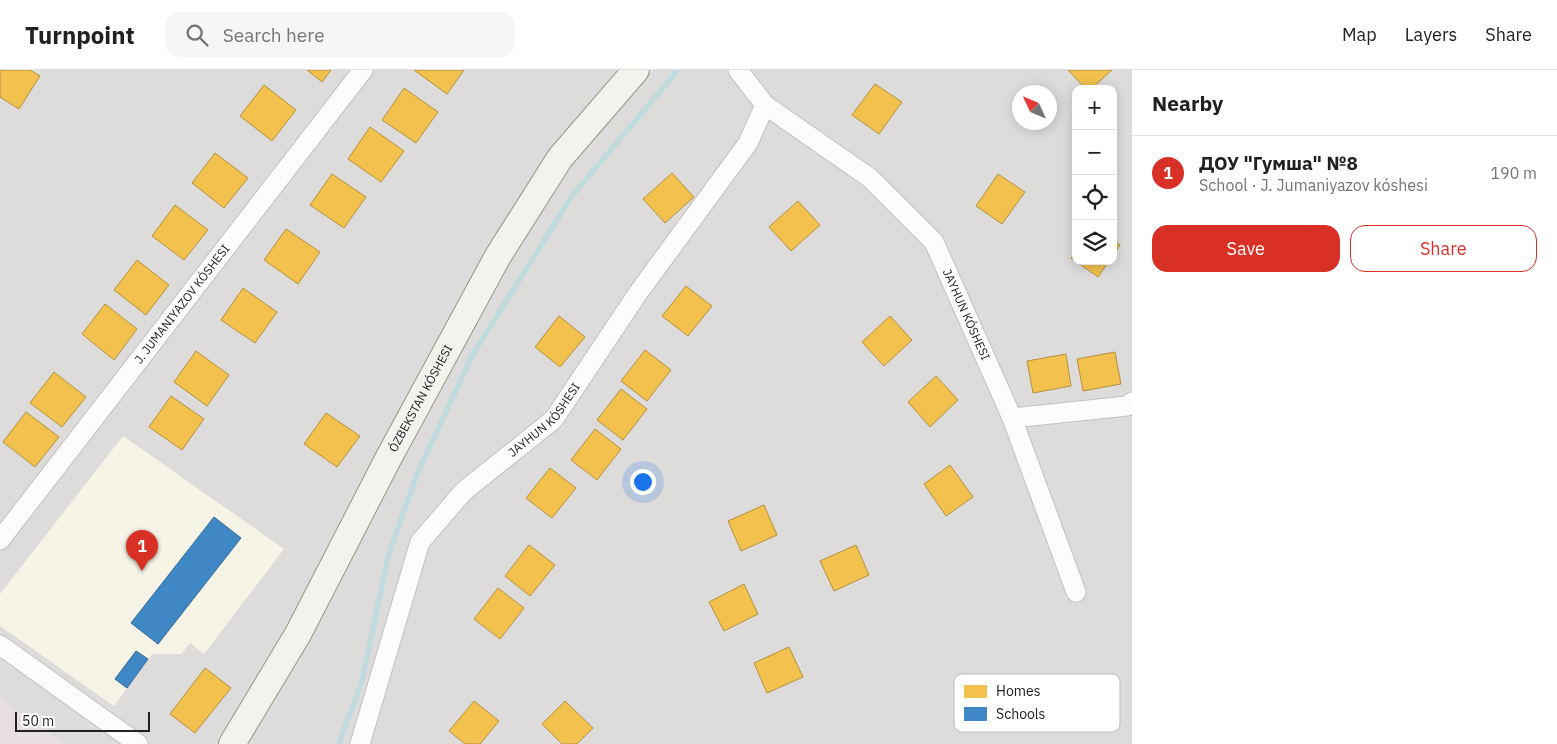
<!DOCTYPE html>
<html lang="en">
<head>
<meta charset="utf-8">
<style>
	body { margin:0; font-family:"IBM Plex Sans",sans-serif; background:#f6f6f6; color:#202124 }
	.controls { position:absolute; right:15px; top:15px; display:grid; overflow:hidden; border-radius:10px; box-shadow:0 2px 12px #0003 }
	.controls button { width:45px; height:45px; display:grid; place-items:center; padding:0; border:0; border-bottom:1px solid #e0e0e0; background:#fff; color:#202124; font:25px sans-serif }
	.compass { position:absolute; left:1012px; top:15px; width:45px; height:45px; border-radius:50%; background:#fff; box-shadow:0 2px 12px #0003; rotate:314deg }
	.scale { position:absolute; left:15px; bottom:12px; width:135px; box-sizing:border-box; padding-left:5px; border:2px solid #212121; border-top:0; font-size:14px; line-height:18px; white-space:nowrap; color:#212121; -webkit-text-stroke:4px #fff; paint-order:stroke }
	.you { position:absolute; left:642px; top:411px; width:18px; height:18px; margin:-12px; border:4px solid #fff; border-radius:50%; background:#1a73e8; box-shadow:0 0 0 8px #1a73e833 }
	.badge { display:grid; place-items:center; width:32px; height:32px; border-radius:50%; background:#d93025; color:#fff; font-size:16px; font-weight:700 }
	.pin { position:absolute; translate:-50% -41px; filter:drop-shadow(0 1px 2px #0008) }
	.pin::after { content:''; position:absolute; top:26px; width:18px; height:15px; background:inherit; clip-path:polygon(0 0,100% 0,50% 100%) }
	.list { margin:0; padding:0; list-style:none }
	h2 { display:flex; justify-content:space-between; align-items:center; height:65px; margin:0; padding:0 20px; font-size:21px }
	h2 small { font-size:16px; font-weight:400; color:#757577 }
	.list li { display:grid; grid-template-columns:32px 1fr auto; gap:15px; align-items:center; box-sizing:border-box; height:75px; padding:0 20px; border-top:1px solid #e0e0e0 }
	.list b { display:block; font-size:19px; white-space:nowrap }
	.list p { margin:0; font-size:16px; white-space:nowrap; color:#757577 }
	.list em { font-size:16px; font-style:normal; color:#757577 }
	.actions { display:flex; gap:10px; padding:15px 20px }
	.actions a { flex:1; padding:11px 0; border:1px solid #d93025; border-radius:15px; text-align:center; font-size:18px; color:#d93025 }
	.actions .main { background:#d93025; color:#fff }
	.icon { flex:none; width:28px; height:28px; fill:none; stroke:currentColor; stroke-width:2; stroke-linecap:round; stroke-linejoin:round }
	.map { position:relative; flex:none; width:1132px; height:674px; overflow:hidden }
	header { display:flex; align-items:center; gap:30px; box-sizing:border-box; height:70px; padding:0 25px; background:#fff; border-bottom:1px solid #e0e0e0 }
	header strong { font-size:24px }
	nav { display:flex; gap:28px; margin-inline-start:auto; font-size:18px }
	.search { width:350px; height:45px; background:#f6f6f6; display:flex; align-items:center; gap:12px; box-sizing:border-box; padding:0 18px; border-radius:15px; color:#757577; font-size:19px }
	main { display:flex }
	aside { flex:1; background:#fff }
	.map>svg:first-child { display:block }
	.residential { fill:#dedcdb; fill-rule:evenodd }
	.industrial { fill:#e7dfe4 }
	.education { fill:#f6f3e7 }
	.homes { fill:#f2c14e; stroke:#b39140 }
	.schools { fill:#3f88c5; stroke:#366994 }
	.lines { fill:none; stroke-linecap:round; stroke-linejoin:round }
	.stream { stroke:#c0dbde; stroke-width:5.5 }
	.street-casing { stroke:#c2c1c0; stroke-width:21 }
	.secondary-casing { stroke:#979683; stroke-width:28 }
	.street { stroke:#fcfcfc; stroke-width:19 }
	.secondary { stroke:#f3f3ed; stroke-width:26 }
	.labels { text-anchor:middle; stroke-width:5; stroke-linejoin:round; paint-order:stroke }
	.street-label { font-size:12px; fill:#212121; stroke:#fff }
	.key { fill:#fff; stroke:#bcbcbc; stroke-width:1 }
	.key-label { font-size:14px; fill:#212121 }
</style>
</head>
<body>
<header>
<strong>Turnpoint</strong>
<div class="search"><svg class="icon" aria-label="search" viewBox="0 0 24 24"><circle cx="10" cy="10" r="6"/><path d="M15 15l6 6"/></svg>Search here</div>
<nav><a>Map</a><a>Layers</a><a>Share</a></nav>
</header>
<main>
<div class="map">
<svg width="1132" height="674" viewBox="0 0 1132 674">
	<rect width="100%" height="100%" fill="#eeecea"/>
	<path class="residential" d="M 0,0 L 1132,0 L 1132,674 L 0,674 ZM 1076,19 L 1113,19 L 1113,191 L 1076,191 ZM 1019,22 L 1050,22 L 1050,52 L 1019,52 Z"/>
	<polygon class="industrial" points="0,628 65,674 0,674"/>
	<polygon class="education" points="123,366 284,479 204,584 190,573 181,584 152,584 114,636 0,556 0,524"/>
	<g class="homes">
		<polygon points="0,0 30,0 40,6 19,39 0,27"/>
		<polygon points="307,0 331,0 322,12"/>
		<polygon points="414,0 464,0 447,24"/>
		<polygon points="1068,0 1112,0 1091,19 1086,19"/>
		<polygon points="875,14 902,32 879,64 852,45"/>
		<polygon points="264,15 296,40 272,71 240,46"/>
		<polygon points="404,18 438,42 416,73 382,50"/>
		<polygon points="370,57 404,81 381,112 348,89"/>
		<polygon points="215,83 248,108 224,138 192,113"/>
		<polygon points="672,103 694,127 665,153 643,129"/>
		<polygon points="332,104 366,127 344,158 310,135"/>
		<polygon points="998,104 1025,122 1002,154 976,136"/>
		<polygon points="798,131 820,155 791,181 769,157"/>
		<polygon points="175,135 208,160 184,190 152,166"/>
		<polygon points="286,159 320,182 298,214 264,190"/>
		<polygon points="1113,170 1120,175 1113,185"/>
		<polygon points="1076,182 1076,191 1109,191 1098,207 1071,188"/>
		<polygon points="137,190 169,215 146,245 114,220"/>
		<polygon points="686,216 712,236 688,266 662,246"/>
		<polygon points="243,218 277,242 255,273 221,250"/>
		<polygon points="105,234 137,259 114,290 82,264"/>
		<polygon points="559,246 585,267 560,297 535,277"/>
		<polygon points="890,246 912,270 884,296 862,272"/>
		<polygon points="645,280 671,300 647,331 621,311"/>
		<polygon points="196,281 229,305 207,336 174,312"/>
		<polygon points="1115,282 1121,314 1083,321 1077,289"/>
		<polygon points="1066,284 1071,316 1033,323 1027,291"/>
		<polygon points="54,302 86,327 62,357 30,333"/>
		<polygon points="936,306 958,330 930,357 908,332"/>
		<polygon points="621,319 647,339 623,370 597,350"/>
		<polygon points="171,326 204,349 182,380 149,357"/>
		<polygon points="26,342 59,367 35,397 3,372"/>
		<polygon points="326,343 360,366 337,397 304,374"/>
		<polygon points="595,359 621,379 597,410 571,390"/>
		<polygon points="950,395 973,427 946,446 924,414"/>
		<polygon points="550,398 576,418 552,448 526,428"/>
		<polygon points="764,435 777,465 741,481 728,451"/>
		<polygon points="529,475 555,495 530,526 505,506"/>
		<polygon points="856,475 869,505 834,521 820,491"/>
		<polygon points="744,514 758,544 724,561 709,532"/>
		<polygon points="498,518 524,538 500,569 474,549"/>
		<polygon points="789,577 803,607 767,623 754,593"/>
		<polygon points="205,598 231,618 195,663 170,644"/>
		<polygon points="474,631 499,651 480,674 465,674 449,661"/>
		<polygon points="565,631 593,658 577,674 562,674 542,654"/>
	</g>
	<g class="schools">
		<polygon points="214,447 241,468 158,574 131,553"/>
		<polygon points="136,581 148,589 127,618 115,609"/>
	</g>
	<g class="lines">
		<polyline class="stream" points="339,674 362,611 388,487 417,404 473,284 572,126 678,0"/>
		<defs>
			<g id="street">
				<path id="s1" d="M 738,0 L 765,35 L 870,108 L 934,172 L 1012,348 L 1076,522"/>
				<polyline points="1012,348 1127,336 1132,332"/>
				<path id="s2" d="M 0,470 L 363,0"/>
				<polyline points="0,575 138,674"/>
				<path id="s3" d="M 360,674 L 420,472 L 464,421 L 554,349 L 638,223 L 748,73 L 765,35"/>
			</g>
			<g id="secondary">
				<path id="s4" d="M 232,674 L 298,564 L 388,389 L 498,186 L 560,88 L 636,0"/>
			</g>
		</defs>
		<use href="#street" class="street-casing"/>
		<use href="#secondary" class="secondary-casing"/>
		<use href="#street" class="street"/>
		<use href="#secondary" class="secondary"/>
	</g>
	<g class="labels">
		<g class="street-label">
			<text dy="4" stroke="none"><textPath href="#s2" startOffset="298">J. JUMANIYAZOV KÓSHESI</textPath></text>
			<text dy="4" stroke="none"><textPath href="#s1" startOffset="342">JAYHUN KÓSHESI</textPath></text>
			<text dy="4" stroke="none"><textPath href="#s4" startOffset="394">ÓZBEKSTAN KÓSHESI</textPath></text>
			<text dy="4" stroke="none"><textPath href="#s3" startOffset="386">JAYHUN KÓSHESI</textPath></text>
		</g>
	</g>
	<rect x="954" y="604" width="166" height="58" rx="8" class="key"/>
	<rect x="964" y="615" width="23" height="13" fill="#f2c14e"/>
	<rect x="964" y="637" width="23" height="14" fill="#3f88c5"/>
	<g class="key-label">
		<text x="996" y="626">Homes</text>
		<text x="996" y="649">Schools</text>
	</g>
</svg>
<div class="controls">
<button>+</button>
<button>−</button>
<button><svg class="icon" aria-label="locate" viewBox="0 0 24 24"><circle cx="12" cy="12" r="6"/><path d="M12 2v4M12 18v4M2 12h4M18 12h4"/></svg></button>
<button><svg class="icon" aria-label="layers" viewBox="0 0 24 24"><path d="M12 4l9 5-9 5-9-5zM3 14l9 5 9-5"/></svg></button>
</div>
<svg class="compass" viewBox="-18 -18 36 36"><path d="M0-13l5 13h-10z" fill="#e53935"/><path d="M0 13l5-13h-10z" fill="#757577"/></svg>
<div class="scale">50 m</div>
<div class="you"></div>
<div class="pin badge" style="left:142px;top:501px">1</div>
</div>
<aside>
<h2>Nearby<small></small></h2>
<ul class="list">
<li><span class="badge">1</span><div><b>ДОУ &quot;Гумша&quot; №8</b><p>School · J. Jumaniyazov kóshesi</p></div><em>190 m</em></li>
</ul>
<div class="actions"><a class="main">Save</a><a>Share</a></div>
</aside>
</main>
</body>
</html>
